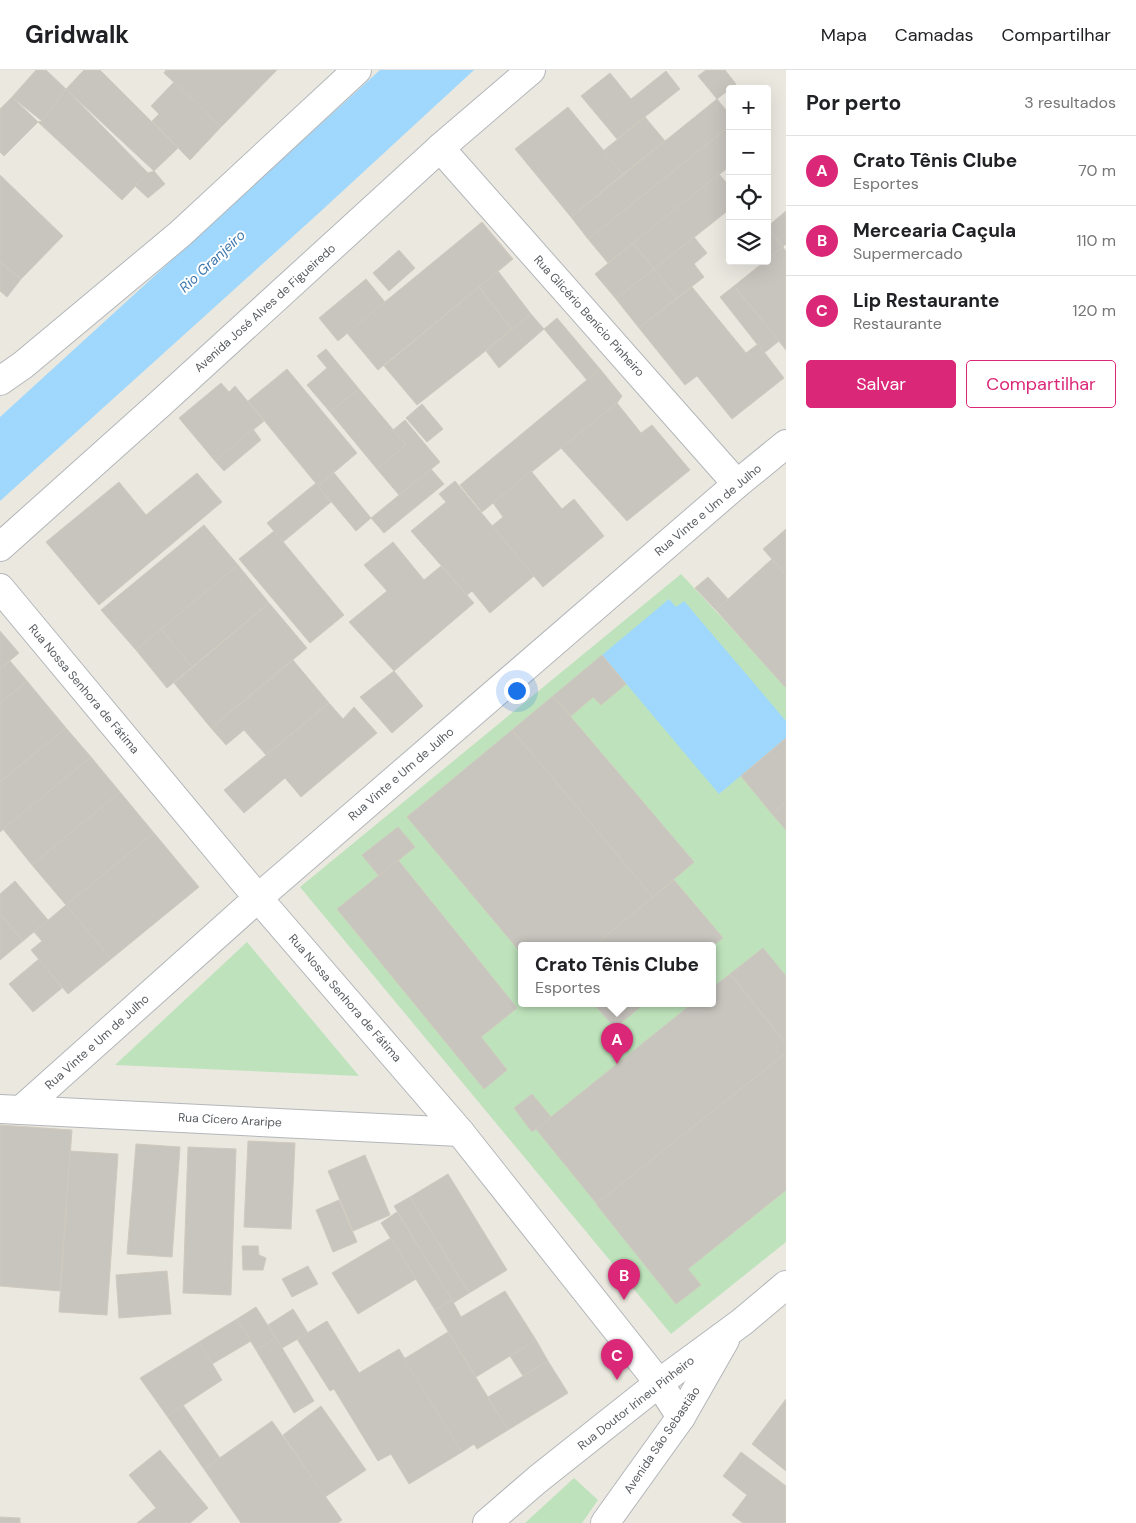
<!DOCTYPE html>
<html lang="pt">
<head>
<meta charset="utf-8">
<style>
	body { margin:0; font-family:"DM Sans",sans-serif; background:#f2f2f2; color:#202124 }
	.controls { position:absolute; right:15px; top:15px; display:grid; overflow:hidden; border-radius:5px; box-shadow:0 5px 20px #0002 }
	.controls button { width:45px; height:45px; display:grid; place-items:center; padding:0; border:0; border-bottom:1px solid #e0e0e0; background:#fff; color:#202124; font:25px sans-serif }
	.you { position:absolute; left:516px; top:620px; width:18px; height:18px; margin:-12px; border:4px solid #fff; border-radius:50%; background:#1a73e8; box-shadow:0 0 0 8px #1a73e833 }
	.badge { display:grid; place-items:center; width:32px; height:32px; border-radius:50%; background:#db2777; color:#fff; font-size:16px; font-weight:700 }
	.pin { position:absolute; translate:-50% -41px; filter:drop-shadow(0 1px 2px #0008) }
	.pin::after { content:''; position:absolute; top:26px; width:18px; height:15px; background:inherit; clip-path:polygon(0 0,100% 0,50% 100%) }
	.popup { position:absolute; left:518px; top:872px; width:198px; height:65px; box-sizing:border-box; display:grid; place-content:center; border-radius:5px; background:#fff; filter:drop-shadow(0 1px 4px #0005); font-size:16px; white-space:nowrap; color:#757577 }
	.popup b { font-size:19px; color:#202124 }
	.popup::after { content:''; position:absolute; left:50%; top:100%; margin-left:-10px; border:10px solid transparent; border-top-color:#fff }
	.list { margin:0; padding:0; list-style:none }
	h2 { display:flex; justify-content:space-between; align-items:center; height:65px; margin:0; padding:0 20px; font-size:21px }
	h2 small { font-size:16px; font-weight:400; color:#757577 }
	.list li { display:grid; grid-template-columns:32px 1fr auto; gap:15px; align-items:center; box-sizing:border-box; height:70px; padding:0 20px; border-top:1px solid #e0e0e0 }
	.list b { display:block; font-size:19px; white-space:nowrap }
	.list p { margin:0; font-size:16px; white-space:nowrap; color:#757577 }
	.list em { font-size:16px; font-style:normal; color:#757577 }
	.actions { display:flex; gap:10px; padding:15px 20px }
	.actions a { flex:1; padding:11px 0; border:1px solid #db2777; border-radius:5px; text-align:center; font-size:18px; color:#db2777 }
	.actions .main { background:#db2777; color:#fff }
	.icon { flex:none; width:28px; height:28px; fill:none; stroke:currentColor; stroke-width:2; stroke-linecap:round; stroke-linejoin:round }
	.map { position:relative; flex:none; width:786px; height:1453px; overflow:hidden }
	header { display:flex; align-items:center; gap:30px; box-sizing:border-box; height:70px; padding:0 25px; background:#fff; border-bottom:1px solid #e0e0e0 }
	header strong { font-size:24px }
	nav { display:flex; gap:28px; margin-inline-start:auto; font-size:18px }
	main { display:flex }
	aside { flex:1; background:#fff }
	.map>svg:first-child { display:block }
	.green { fill:#bee3bc; fill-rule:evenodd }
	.water { fill:#9fd8fc }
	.building { fill:#c8c5bf; stroke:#d0c9be }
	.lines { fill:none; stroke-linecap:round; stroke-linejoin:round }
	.minor-casing { stroke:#b3b6ba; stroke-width:30 }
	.tertiary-casing { stroke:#b3b6ba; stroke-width:30 }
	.minor { stroke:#fff; stroke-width:28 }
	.tertiary { stroke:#fff; stroke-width:28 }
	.labels { text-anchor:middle; stroke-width:4; stroke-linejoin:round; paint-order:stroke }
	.street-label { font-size:12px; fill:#585c60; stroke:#fff }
	.water-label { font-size:14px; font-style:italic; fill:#3e78ad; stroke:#fff }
</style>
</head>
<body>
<header>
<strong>Gridwalk</strong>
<nav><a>Mapa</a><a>Camadas</a><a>Compartilhar</a></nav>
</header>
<main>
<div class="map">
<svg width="786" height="1453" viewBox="0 0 786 1453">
	<rect width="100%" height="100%" fill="#ebe8e0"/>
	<g class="green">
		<path d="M 681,504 L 786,616 L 786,1172 L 671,1264 L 300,817 ZM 522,875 L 712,875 L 712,933 L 522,933 Z"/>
		<polygon points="247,872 359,1006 115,995"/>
		<polygon points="574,1408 598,1430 582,1453 525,1453"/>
	</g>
	<g class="water">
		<polygon points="380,0 474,0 320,142 0,431 0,347"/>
		<polygon points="669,529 676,537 684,531 786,651 786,668 719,724 602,585"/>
	</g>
	<g class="building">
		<polygon points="36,0 46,0 66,19 42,51 12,27"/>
		<polygon points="84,0 100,0 178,78 154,101 66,19"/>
		<polygon points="166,0 277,0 221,57 164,3"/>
		<polygon points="706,0 725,0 736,14 717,29 698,6"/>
		<polygon points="666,1 680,19 617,69 581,26 610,3 631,29"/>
		<polygon points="174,12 221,57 190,90 152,51 159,44 151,36"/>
		<polygon points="66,19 148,103 122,130 38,52 42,51"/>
		<polygon points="12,27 38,52 4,86 0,82 0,39"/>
		<polygon points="717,29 730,45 730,56 588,169 571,147"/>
		<polygon points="568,37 623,104 571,147 515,79"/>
		<polygon points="645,47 665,71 623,104 603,81"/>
		<polygon points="730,56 730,96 608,193 588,169"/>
		<polygon points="154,101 165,114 148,128 135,116 148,103"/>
		<polygon points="719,104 730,117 730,139 654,199 633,173"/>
		<polygon points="0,105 63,166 21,209 0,192"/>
		<polygon points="786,141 786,174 783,177 767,157"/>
		<polygon points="482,152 513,189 378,300 347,263"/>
		<polygon points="767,158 783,177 767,189"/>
		<polygon points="694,167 707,183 694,194 704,207 677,228 654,199"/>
		<polygon points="633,173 654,199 616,229 595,204"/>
		<polygon points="783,177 786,181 786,280 734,216 765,191 767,191 767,189"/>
		<polygon points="399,180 415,198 389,221 373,203"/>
		<polygon points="0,192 21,209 7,227 0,221"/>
		<polygon points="654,199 677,228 639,258 616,229"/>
		<polygon points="498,201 531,244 512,260 479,217"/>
		<polygon points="366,209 385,232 338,271 319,248"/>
		<polygon points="734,216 779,271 764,283 720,227"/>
		<polygon points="479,217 512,260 417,335 384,296"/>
		<polygon points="692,217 746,283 758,274 784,308 732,349 697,306 685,315 639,258"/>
		<polygon points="531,244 544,259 499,298 486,281"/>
		<polygon points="557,248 600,299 587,310 544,259"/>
		<polygon points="326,279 359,319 330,342 307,315 327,298 317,286"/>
		<polygon points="287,299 357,383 318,416 248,331"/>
		<polygon points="600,299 622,326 617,333 482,442 460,415"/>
		<polygon points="221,313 229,322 235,316 264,351 215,391 179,348"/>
		<polygon points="359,319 406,375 377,399 330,342"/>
		<polygon points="617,333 641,363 652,355 690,400 627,451 561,378"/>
		<polygon points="422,334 443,359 427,372 406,348"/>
		<polygon points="405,350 440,392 399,425 377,399 406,375 393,360"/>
		<polygon points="253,359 261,370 224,401 215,391"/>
		<polygon points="431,399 444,414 384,463 371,448"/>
		<polygon points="531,401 562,439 574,429 604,466 543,517 492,456 503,447 493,433"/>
		<polygon points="197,403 222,432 99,535 46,472 119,412 146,445"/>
		<polygon points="334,403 371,448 356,461 318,416"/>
		<polygon points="455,411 534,506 490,543 472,521 467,525 411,461 446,432 439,424"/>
		<polygon points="316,413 331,432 283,472 267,453"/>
		<polygon points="204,455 238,495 136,580 101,540"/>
		<polygon points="786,459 786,505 763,479"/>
		<polygon points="274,461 344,545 310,573 239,489"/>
		<polygon points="393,472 424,510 441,496 474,533 394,601 349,552 387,521 364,495"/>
		<polygon points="772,489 786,505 786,616 785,617 716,540"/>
		<polygon points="238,495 269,533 192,597 161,559"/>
		<polygon points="708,507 728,529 716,540 695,518"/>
		<polygon points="269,533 307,578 211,658 174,613"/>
		<polygon points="161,559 192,597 167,618 136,580"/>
		<polygon points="0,561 19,583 0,599"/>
		<polygon points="602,585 626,614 601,635 593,627 571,646 553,626"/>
		<polygon points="293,590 329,633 266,685 244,660 226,675 211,658"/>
		<polygon points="10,591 27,611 0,634 0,599"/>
		<polygon points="394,601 423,636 392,663 360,627"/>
		<polygon points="27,611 66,658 0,712 0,634"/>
		<polygon points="553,626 694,792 653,827 512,660"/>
		<polygon points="329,633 343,649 354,637 377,663 301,727 285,708 244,743 224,720"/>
		<polygon points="66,658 91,687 0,762 0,712"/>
		<polygon points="512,660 653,827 595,875 522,875 522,884 407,747"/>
		<polygon points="786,668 786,732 772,744 741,706"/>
		<polygon points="91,687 120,722 32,795 3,759"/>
		<polygon points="120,722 154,763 66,835 32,795"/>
		<polygon points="786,732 786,760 772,744"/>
		<polygon points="398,757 415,777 379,806 362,785"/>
		<polygon points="154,763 199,817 111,889 66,835"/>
		<polygon points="398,790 517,938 481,967 507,1000 484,1019 337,839"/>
		<polygon points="674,810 723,868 712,876 595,875"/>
		<polygon points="15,811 48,850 23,871 0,844 0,824"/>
		<polygon points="66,835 111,889 68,924 31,880 42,871 34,862"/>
		<polygon points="0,844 23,871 0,890"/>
		<polygon points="763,878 786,906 786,974 730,904"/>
		<polygon points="39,889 62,918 33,942 9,914"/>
		<polygon points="730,904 786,974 786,983 597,1134 536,1059 693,933 712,933 712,918"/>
		<polygon points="593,933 645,933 615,958"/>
		<polygon points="786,983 786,1120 688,1199 701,1215 676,1234 596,1134"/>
		<polygon points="532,1024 551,1047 532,1062 514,1038"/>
		<polygon points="0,1055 72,1060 60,1221 0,1216"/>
		<polygon points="248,1071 295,1073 291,1159 244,1157"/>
		<polygon points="136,1074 180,1077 172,1187 127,1184"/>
		<polygon points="188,1077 236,1079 231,1225 183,1223"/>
		<polygon points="70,1081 118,1084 107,1245 59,1242"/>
		<polygon points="365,1085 390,1145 353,1161 328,1101"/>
		<polygon points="448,1104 507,1200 469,1223 410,1127"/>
		<polygon points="410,1127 469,1223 453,1233 394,1136"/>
		<polygon points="339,1130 357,1172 333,1182 316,1140"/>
		<polygon points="397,1142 452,1230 435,1240 381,1153"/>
		<polygon points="391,1168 416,1209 358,1244 332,1203"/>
		<polygon points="242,1176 258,1176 259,1185 266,1188 263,1200 243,1200"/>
		<polygon points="308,1196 318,1214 292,1227 282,1209"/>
		<polygon points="167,1201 171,1244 119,1248 116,1205"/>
		<polygon points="505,1221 536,1270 476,1307 435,1240 452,1230 461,1247"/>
		<polygon points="256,1237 276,1268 256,1280 237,1249"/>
		<polygon points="293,1239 308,1263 282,1278 268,1255"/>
		<polygon points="237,1249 251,1271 212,1294 199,1272"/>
		<polygon points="327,1251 359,1303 399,1279 462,1382 409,1414 391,1384 378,1391 334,1319 330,1321 297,1269"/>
		<polygon points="448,1262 508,1360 477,1379 474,1374 462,1382 404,1289"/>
		<polygon points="276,1268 314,1331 294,1343 256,1280"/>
		<polygon points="536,1270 548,1291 523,1306 510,1286"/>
		<polygon points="199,1272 222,1310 167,1346 140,1308"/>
		<polygon points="548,1291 568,1323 508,1360 488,1327"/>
		<polygon points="786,1329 786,1401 752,1374"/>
		<polygon points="183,1335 220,1388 204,1399 167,1346"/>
		<polygon points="321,1336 366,1400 325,1427 283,1365"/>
		<polygon points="272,1351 342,1450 338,1453 241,1453 204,1399"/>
		<polygon points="160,1380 208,1438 190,1453 137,1453 156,1438 129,1405"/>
		<polygon points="741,1382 786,1416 786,1453 743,1453 732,1445 747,1425 723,1406"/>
		<polygon points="0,1447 20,1448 20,1453 0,1453"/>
	</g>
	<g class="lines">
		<defs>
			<g id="minor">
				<polyline points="440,78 737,414"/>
				<polyline points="0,311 23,295 180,164 357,0"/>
				<polyline points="0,477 162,332 440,78 531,0"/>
				<polyline points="0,518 258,828 460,1062 659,1313 681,1347"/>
				<polyline points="0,1039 460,1062"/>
				<polyline points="21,1040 258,828 737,414 786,374"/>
			</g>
			<g id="tertiary">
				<polyline points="487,1453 538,1409 659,1313 742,1252 786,1215"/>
				<polyline points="605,1453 681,1347 725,1270"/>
			</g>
		</defs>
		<use href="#minor" class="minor-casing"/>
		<use href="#tertiary" class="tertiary-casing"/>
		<use href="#minor" class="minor"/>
		<use href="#tertiary" class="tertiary"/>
	</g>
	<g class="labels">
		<g class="street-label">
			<text transform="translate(265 238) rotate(-42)" y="4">Avenida José Alves de Figueiredo</text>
			<text transform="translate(589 246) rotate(48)" y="4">Rua Glicério Benício Pinheiro</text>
			<text transform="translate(708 440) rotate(-40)" y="4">Rua Vinte e Um de Julho</text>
			<text transform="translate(84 619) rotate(50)" y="4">Rua Nossa Senhora de Fátima</text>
			<text transform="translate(401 704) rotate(-41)" y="4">Rua Vinte e Um de Julho</text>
			<text transform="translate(345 928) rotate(49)" y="4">Rua Nossa Senhora de Fátima</text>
			<text transform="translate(97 972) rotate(-42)" y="4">Rua Vinte e Um de Julho</text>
			<text transform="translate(230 1050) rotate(3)" y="4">Rua Cícero Araripe</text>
			<text transform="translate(636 1333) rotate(-38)" y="4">Rua Doutor Irineu Pinheiro</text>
			<text transform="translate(662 1370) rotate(-56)" y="4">Avenida São Sebastião</text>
		</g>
		<g class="water-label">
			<text transform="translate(212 191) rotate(-43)" y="5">Rio Granjeiro</text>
		</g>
	</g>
</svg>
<div class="controls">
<button>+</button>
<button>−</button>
<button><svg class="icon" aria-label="locate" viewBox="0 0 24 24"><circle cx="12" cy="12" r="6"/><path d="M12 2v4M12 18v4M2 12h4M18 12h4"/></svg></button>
<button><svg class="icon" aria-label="layers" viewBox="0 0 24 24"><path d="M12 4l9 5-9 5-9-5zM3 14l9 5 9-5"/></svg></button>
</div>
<div class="you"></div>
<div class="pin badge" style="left:617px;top:994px">A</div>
<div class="popup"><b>Crato Tênis Clube</b>Esportes</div>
<div class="pin badge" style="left:624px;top:1230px">B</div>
<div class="pin badge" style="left:617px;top:1310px">C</div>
</div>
<aside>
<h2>Por perto<small>3 resultados</small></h2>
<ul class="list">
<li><span class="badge">A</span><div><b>Crato Tênis Clube</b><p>Esportes</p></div><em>70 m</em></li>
<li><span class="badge">B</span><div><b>Mercearia Caçula</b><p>Supermercado</p></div><em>110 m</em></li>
<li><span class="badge">C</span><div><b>Lip Restaurante</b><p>Restaurante</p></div><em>120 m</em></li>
</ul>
<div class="actions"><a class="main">Salvar</a><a>Compartilhar</a></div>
</aside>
</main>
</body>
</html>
